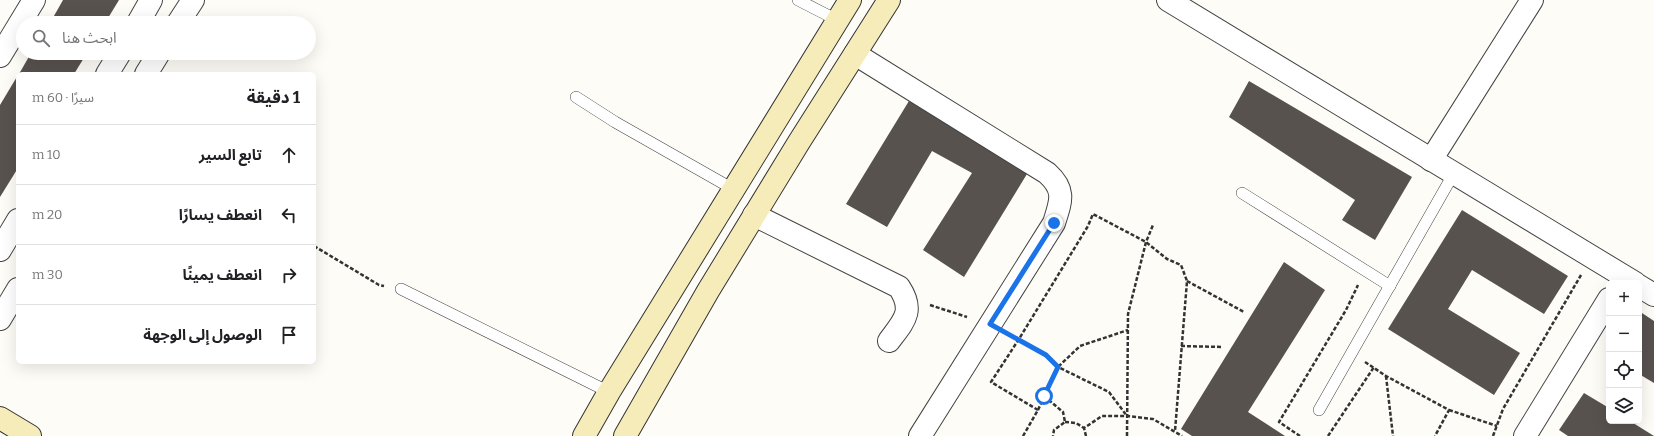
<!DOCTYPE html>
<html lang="ar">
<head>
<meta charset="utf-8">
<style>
	body { margin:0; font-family:Bitter,"Noto Sans Arabic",serif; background:#f6f6f6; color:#202124; direction:rtl }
	.controls { position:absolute; right:12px; bottom:12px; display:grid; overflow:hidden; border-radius:6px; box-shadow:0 4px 16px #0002 }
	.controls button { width:36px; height:36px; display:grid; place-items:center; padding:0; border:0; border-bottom:1px solid #e0e0e0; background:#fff; color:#202124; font:20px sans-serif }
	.stop { position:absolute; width:12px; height:12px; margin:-9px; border:3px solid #1a73e8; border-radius:50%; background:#fff }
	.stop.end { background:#1a73e8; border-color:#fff; box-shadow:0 1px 4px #0008 }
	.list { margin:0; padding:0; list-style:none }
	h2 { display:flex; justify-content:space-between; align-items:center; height:52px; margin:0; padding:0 16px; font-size:17px }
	h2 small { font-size:13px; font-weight:400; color:#757577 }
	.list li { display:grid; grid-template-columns:26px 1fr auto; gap:12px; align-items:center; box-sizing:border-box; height:60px; padding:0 16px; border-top:1px solid #e0e0e0 }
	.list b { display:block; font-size:15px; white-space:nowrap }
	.list em { font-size:13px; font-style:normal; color:#757577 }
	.icon { flex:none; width:22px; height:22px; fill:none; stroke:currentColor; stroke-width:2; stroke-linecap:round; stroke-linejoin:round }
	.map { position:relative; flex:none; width:1654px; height:436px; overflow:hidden; direction:ltr }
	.search { position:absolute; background:#fff; box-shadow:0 4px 16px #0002; left:16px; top:16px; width:300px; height:44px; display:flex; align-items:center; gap:10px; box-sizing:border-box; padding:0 14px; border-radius:22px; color:#757577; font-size:15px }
	.panel { position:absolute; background:#fff; box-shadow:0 4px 16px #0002; left:16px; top:72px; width:300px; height:292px; border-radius:6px; direction:rtl }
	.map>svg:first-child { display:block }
	.building { fill:#58524f }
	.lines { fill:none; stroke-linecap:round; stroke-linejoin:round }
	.lane-casing { stroke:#444; stroke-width:12 }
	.street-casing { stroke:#444; stroke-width:24 }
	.secondary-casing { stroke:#333; stroke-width:24 }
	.path { stroke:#333; stroke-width:2.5; stroke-dasharray:4 2; stroke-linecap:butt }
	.lane { stroke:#fff; stroke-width:11 }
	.street { stroke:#fff; stroke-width:22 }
	.secondary { stroke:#f5ecb9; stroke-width:22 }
	.route { stroke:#1a73e8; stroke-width:5 }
</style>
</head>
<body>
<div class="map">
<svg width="1654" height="436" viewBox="0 0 1654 436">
	<rect width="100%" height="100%" fill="#fefcf6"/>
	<g class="building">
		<polygon points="63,0 119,0 105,23 50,23"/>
		<polygon points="31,53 87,53 74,74 19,74"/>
		<polygon points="18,75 18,168 0,197 0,105"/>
		<polygon points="1249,81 1412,177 1375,240 1342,220 1355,200 1229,117"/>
		<polygon points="912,96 1030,169 964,277 923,250 972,173 932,151 887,227 846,204"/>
		<polygon points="1462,210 1568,276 1544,314 1472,270 1448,309 1520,353 1494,395 1388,329"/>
		<polygon points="1284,262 1325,290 1248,412 1285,436 1192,436 1181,429"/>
		<polygon points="1639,311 1654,321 1654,383 1639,374"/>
		<polygon points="1584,393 1609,408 1609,421 1630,421 1654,436 1568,436 1559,430"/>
	</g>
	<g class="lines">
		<defs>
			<g id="lane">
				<polyline points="798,0 837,20"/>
				<polyline points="576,97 615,122 733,189"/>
				<polyline points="1242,193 1390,286"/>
				<polyline points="401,289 609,392"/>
				<polyline points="1319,410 1454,173"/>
			</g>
			<g id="street">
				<polyline points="1168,0 1635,283"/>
				<polyline points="138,23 151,0"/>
				<polyline points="178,23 193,0"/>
				<path d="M 855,54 L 1047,173 C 1066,190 1061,201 1054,223 L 920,436"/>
				<polyline points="0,56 34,0"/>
				<polyline points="107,74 120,53"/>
				<polyline points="146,74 159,53"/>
				<polyline points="1431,160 1532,0"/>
				<path d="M 754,215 L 899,287 C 915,311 904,321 889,341"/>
				<polyline points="0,250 18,220"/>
				<polyline points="1639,286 1654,295"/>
				<polyline points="0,319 18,289"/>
				<polyline points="1525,436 1609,299"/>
			</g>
			<g id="secondary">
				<polyline points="0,418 30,436"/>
				<polyline points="584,436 609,392 850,0"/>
				<polyline points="625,436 708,291 799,142 889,0"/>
			</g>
		</defs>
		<use href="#lane" class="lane-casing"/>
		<use href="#street" class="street-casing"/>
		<use href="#secondary" class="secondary-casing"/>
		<g class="path">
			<polyline points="314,246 379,285 384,286"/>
			<polyline points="1187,281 1244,312"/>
			<polyline points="930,305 967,317"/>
			<polyline points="1011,335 1046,355 1058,367 1109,392 1127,416"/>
			<polyline points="1181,346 1223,347"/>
			<polyline points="1365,362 1386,376 1449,410 1435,436"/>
			<polyline points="1386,376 1393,436"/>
			<polyline points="1044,396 1063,412 1065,422 1054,430 1053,436"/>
			<polyline points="1038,410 991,382 1019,339 1088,226 1093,214 1146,242 1167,259 1181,265 1187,281 1175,431"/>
			<polyline points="1449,410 1497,426"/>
			<polyline points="1065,422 1076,423 1084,428"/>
			<polyline points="1023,436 1038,410 1058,367 1080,346 1128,330"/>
			<polyline points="1086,436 1084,428 1102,416 1127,416 1153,419 1182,436"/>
			<polyline points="1127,436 1128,314 1146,242 1153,225"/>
			<polyline points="1300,436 1279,422 1346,310 1358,285"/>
			<polyline points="1328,436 1374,367"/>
			<polyline points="1493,436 1503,409 1581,275"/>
		</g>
		<use href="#lane" class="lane"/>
		<use href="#street" class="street"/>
		<use href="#secondary" class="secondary"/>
	</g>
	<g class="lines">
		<polyline class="route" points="1044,396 1058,367 1046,355 990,324 1054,223"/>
	</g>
</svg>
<div class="controls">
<button>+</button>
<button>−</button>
<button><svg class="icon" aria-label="locate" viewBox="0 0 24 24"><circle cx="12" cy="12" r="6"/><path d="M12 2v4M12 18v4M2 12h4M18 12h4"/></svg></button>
<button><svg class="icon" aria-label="layers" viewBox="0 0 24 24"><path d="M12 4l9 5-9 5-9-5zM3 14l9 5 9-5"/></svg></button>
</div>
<div class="stop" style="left:1044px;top:396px"></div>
<div class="stop end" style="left:1054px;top:223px"></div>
<div class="search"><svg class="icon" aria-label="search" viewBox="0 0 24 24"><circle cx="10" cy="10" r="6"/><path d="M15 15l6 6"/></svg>ابحث هنا</div>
<section class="panel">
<h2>1 دقيقة<small>سيرًا · 60 m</small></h2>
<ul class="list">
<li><svg class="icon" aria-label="ahead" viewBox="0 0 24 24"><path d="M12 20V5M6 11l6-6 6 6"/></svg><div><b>تابع السير</b></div><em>10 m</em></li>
<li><svg class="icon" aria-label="left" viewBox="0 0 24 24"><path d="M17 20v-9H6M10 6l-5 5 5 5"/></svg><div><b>انعطف يسارًا</b></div><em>20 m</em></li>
<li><svg class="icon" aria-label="right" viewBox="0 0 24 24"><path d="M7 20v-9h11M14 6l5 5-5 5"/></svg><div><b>انعطف يمينًا</b></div><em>30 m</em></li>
<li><svg class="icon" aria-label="arrive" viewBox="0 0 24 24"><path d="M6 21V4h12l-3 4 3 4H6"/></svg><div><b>الوصول إلى الوجهة</b></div></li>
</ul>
</section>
</div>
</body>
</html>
